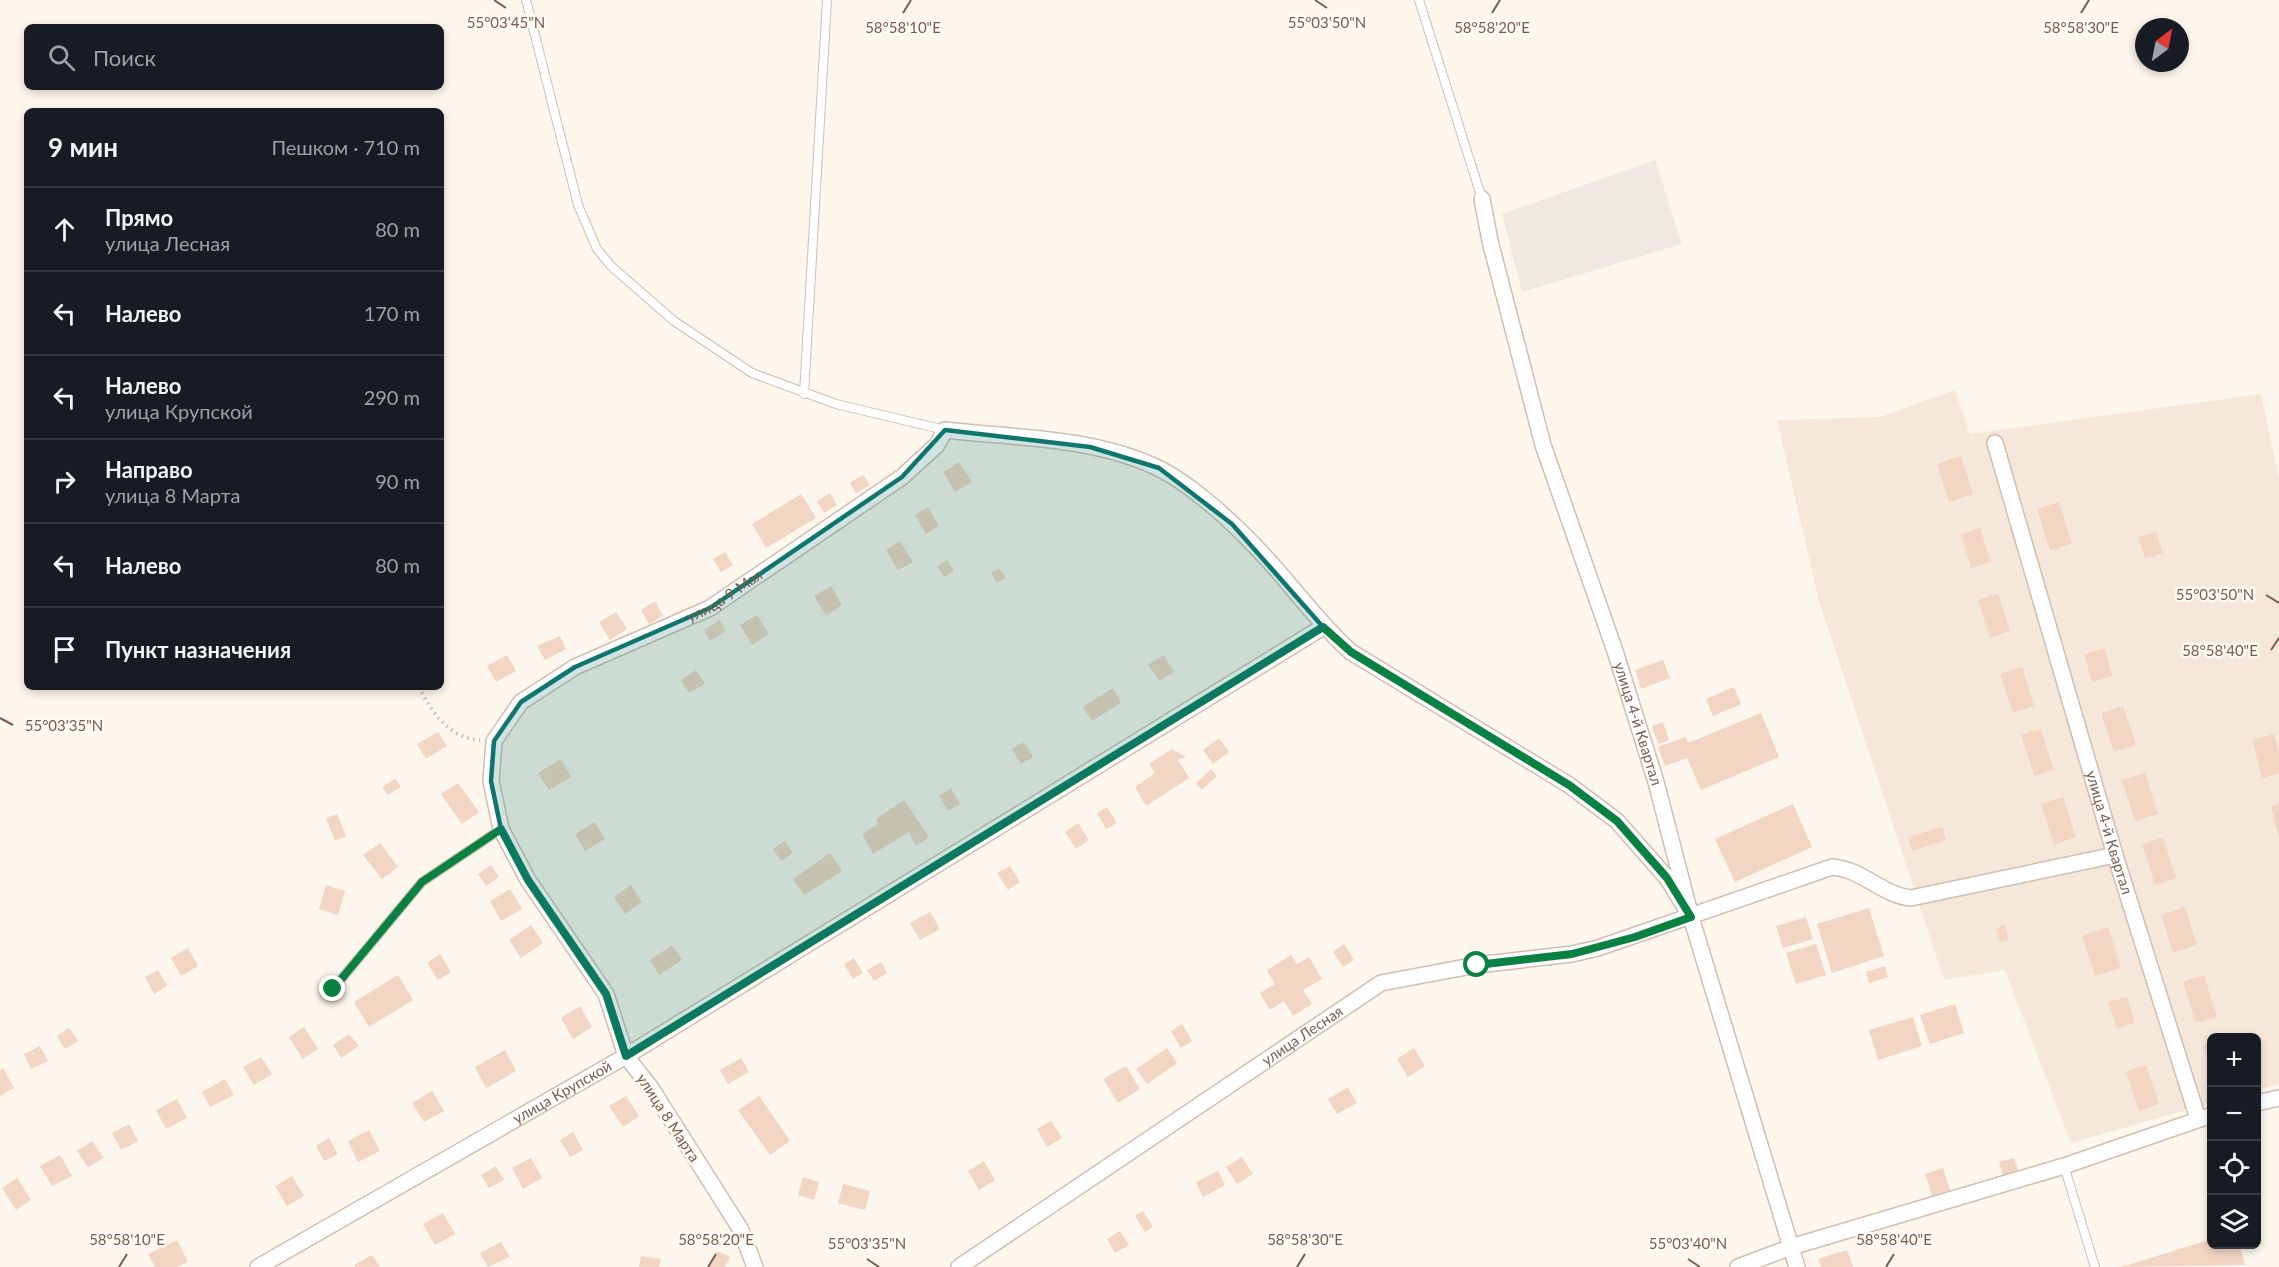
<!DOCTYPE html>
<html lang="ru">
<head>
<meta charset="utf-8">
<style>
	body { margin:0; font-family:Lato,sans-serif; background:#20242c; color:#f1f3f6 }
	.controls { position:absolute; right:18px; bottom:18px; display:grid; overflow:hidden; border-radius:9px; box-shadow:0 3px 9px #0003 }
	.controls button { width:54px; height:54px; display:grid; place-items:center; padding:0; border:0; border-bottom:2px solid #363941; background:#171b24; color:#f1f3f6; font:30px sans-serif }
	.compass { position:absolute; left:2135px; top:18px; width:54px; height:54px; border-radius:50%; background:#171b24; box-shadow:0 3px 9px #0003; rotate:32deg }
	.stop { position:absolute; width:18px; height:18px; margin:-14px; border:4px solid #0b8043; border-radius:50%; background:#fff }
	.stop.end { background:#0b8043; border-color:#fff; box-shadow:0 2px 6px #0008 }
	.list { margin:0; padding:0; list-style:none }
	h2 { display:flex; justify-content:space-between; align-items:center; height:78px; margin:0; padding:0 24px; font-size:26px }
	h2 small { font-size:20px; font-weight:400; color:#9ea1a6 }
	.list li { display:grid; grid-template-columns:39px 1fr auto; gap:18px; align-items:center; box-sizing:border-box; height:84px; padding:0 24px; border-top:2px solid #363941 }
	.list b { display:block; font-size:22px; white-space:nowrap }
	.list p { margin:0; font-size:20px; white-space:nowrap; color:#9ea1a6 }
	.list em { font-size:20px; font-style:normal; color:#9ea1a6 }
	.icon { flex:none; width:33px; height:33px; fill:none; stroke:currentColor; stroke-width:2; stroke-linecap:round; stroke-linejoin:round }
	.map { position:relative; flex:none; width:2279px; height:1267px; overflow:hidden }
	.search { position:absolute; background:#171b24; box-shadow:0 3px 9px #0003; left:24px; top:24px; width:420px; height:66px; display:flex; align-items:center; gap:15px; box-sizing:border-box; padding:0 21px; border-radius:9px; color:#9ea1a6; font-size:22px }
	.panel { position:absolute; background:#171b24; box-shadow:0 3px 9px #0003; left:24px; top:108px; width:420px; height:582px; border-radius:9px }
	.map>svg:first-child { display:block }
	.residential { fill:#f5e8da }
	.industrial { fill:#efe9e4 }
	.building { fill:#f3d5c3 }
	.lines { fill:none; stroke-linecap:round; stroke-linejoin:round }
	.lane-casing { stroke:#d1beb0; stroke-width:10 }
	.street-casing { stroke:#d1beb0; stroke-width:18 }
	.path { stroke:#d9b8a5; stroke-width:4; stroke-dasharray:1.5 4.5; stroke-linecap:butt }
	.lane { stroke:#fff; stroke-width:8 }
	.street { stroke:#fff; stroke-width:15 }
	.route { stroke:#0b8043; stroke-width:8 }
	.marked { fill:#0f766e; fill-opacity:0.2; stroke:#0f766e; stroke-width:4.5; stroke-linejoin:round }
	.ticks { fill:none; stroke:#7a5c4d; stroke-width:2 }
	.labels { text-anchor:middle; stroke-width:5; stroke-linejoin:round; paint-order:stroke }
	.street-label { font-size:15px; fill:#7a5c4d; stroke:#fffaf3 }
	.ticks-label { font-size:15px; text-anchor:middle; fill:#7a5c4d; stroke:#fffaf3; stroke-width:5; stroke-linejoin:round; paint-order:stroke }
</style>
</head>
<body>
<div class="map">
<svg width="2279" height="1267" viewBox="0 0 2279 1267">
	<rect width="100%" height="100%" fill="#fdf6ec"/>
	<polygon class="residential" points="1955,390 1970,434 2261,394 2279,479 2279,1084 2257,1090 2256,1038 2212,1038 2211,1103 2071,1143 2005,970 1944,980 1819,601 1777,420 1880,417"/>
	<polygon class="industrial" points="1655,160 1682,244 1522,292 1502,214"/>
	<g class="building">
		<polygon points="1961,456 1973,494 1949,502 1937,464"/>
		<polygon points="959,462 972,482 955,492 943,472"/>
		<polygon points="863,475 870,485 856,493 850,483"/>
		<polygon points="830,493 837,505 824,513 817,501"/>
		<polygon points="801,494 816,518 766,548 752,524"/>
		<polygon points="2059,502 2072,544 2050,550 2037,509"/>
		<polygon points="928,507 939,526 926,534 915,515"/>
		<polygon points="1980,528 1991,562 1971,568 1961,534"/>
		<polygon points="2156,532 2163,553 2145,559 2138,537"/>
		<polygon points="900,541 913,562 898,570 886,550"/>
		<polygon points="725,552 733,565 721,572 713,559"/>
		<polygon points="947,560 954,571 944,577 937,566"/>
		<polygon points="999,568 1006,578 997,583 991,573"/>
		<polygon points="831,586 842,605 826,616 814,596"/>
		<polygon points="1998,594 2010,631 1990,638 1978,600"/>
		<polygon points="655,601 663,616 649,624 641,610"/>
		<polygon points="616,612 627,629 610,640 599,622"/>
		<polygon points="757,615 769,634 752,645 740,625"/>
		<polygon points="720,620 726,631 710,641 704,630"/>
		<polygon points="560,636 566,649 545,660 537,646"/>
		<polygon points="2105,648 2112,676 2092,682 2084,654"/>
		<polygon points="507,655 516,671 496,682 487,666"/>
		<polygon points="1164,655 1174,672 1159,681 1148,664"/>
		<polygon points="1663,660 1670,678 1641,689 1635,670"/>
		<polygon points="2022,667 2034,706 2013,713 2000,674"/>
		<polygon points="696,670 705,684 689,693 681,680"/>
		<polygon points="1734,687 1741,704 1713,716 1706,699"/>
		<polygon points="1113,688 1121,703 1092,721 1083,707"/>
		<polygon points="2123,706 2136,745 2114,752 2101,713"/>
		<polygon points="1761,713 1779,757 1701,790 1687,758 1665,766 1658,747 1686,737 1688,743"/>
		<polygon points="1663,722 1669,740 1658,744 1652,726"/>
		<polygon points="2041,729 2054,770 2034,776 2021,735"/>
		<polygon points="438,732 447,746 426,759 417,744"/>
		<polygon points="2274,734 2279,754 2279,774 2262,778 2252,740"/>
		<polygon points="1219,738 1229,752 1213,764 1203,750"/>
		<polygon points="1024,742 1033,757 1021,764 1012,749"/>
		<polygon points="1172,749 1186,757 1178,760 1189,778 1146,806 1135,787 1155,773 1149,764"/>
		<polygon points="561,759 571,777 549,790 538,773"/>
		<polygon points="1211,769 1217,776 1202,790 1196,783"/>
		<polygon points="2145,773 2158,814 2135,821 2122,780"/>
		<polygon points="395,779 401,787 388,795 382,787"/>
		<polygon points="458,783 479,812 462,824 441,794"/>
		<polygon points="951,788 960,804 948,811 939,796"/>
		<polygon points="2063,797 2076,837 2054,845 2041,804"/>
		<polygon points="904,800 929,837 916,846 909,832 873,854 862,834 878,824 876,819"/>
		<polygon points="1793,804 1812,847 1735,882 1715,839"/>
		<polygon points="2279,804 2279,835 2278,835 2271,806"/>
		<polygon points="1107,807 1117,823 1106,829 1097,813"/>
		<polygon points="337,814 346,836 335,841 326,818"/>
		<polygon points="595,822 605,839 585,851 575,834"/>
		<polygon points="1078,823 1089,840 1076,849 1065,832"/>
		<polygon points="1942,827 1946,840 1912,851 1908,837"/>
		<polygon points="2163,837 2176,878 2155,885 2142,844"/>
		<polygon points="785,841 793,853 781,861 773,849"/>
		<polygon points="380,843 398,867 382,879 363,855"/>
		<polygon points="830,853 842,871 804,895 793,879"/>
		<polygon points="491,865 499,877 486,886 478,874"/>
		<polygon points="1010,866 1020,882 1008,890 997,873"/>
		<polygon points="326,885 345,891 338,915 319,909"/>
		<polygon points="631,885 642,902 625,914 614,897"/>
		<polygon points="510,889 522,909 501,921 490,901"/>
		<polygon points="2185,907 2197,945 2173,953 2161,915"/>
		<polygon points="1869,908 1884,956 1832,973 1817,924"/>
		<polygon points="930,912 940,929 920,940 910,923"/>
		<polygon points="1806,917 1813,939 1783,948 1776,926"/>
		<polygon points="531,925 543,943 521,958 509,940"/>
		<polygon points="2005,925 2009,940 2000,942 1996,928"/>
		<polygon points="2108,927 2121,968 2095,976 2082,936"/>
		<polygon points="1344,944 1354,960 1343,967 1333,952"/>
		<polygon points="1816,944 1826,975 1796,984 1786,953"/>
		<polygon points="672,945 682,960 659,975 650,960"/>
		<polygon points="188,948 198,966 181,976 171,958"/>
		<polygon points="440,954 451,972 438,980 427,963"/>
		<polygon points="1291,955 1297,964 1309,957 1322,979 1303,990 1312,1004 1293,1016 1284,1001 1270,1010 1260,993 1275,984 1267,970"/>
		<polygon points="854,958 863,973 853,979 844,964"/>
		<polygon points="881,962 887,973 874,981 867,970"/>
		<polygon points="1885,966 1888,977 1869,983 1866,972"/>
		<polygon points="158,970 167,986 154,994 145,977"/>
		<polygon points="398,975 413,1000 369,1027 354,1002"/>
		<polygon points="2204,975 2217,1017 2196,1023 2183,982"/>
		<polygon points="2127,997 2135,1023 2117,1028 2108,1002"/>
		<polygon points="1955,1004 1964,1033 1930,1044 1920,1015"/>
		<polygon points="580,1006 592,1027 573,1039 561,1018"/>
		<polygon points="1913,1017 1922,1046 1878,1060 1869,1030"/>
		<polygon points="1182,1024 1192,1041 1181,1048 1171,1031"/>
		<polygon points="304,1027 318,1049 303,1059 289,1037"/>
		<polygon points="69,1028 78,1041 65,1049 57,1036"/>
		<polygon points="349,1034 359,1046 341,1058 333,1045"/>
		<polygon points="2212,1042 2212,1069 2211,1069 2203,1045"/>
		<polygon points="40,1046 48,1061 31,1069 24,1054"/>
		<polygon points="1167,1048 1177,1063 1147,1084 1136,1069"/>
		<polygon points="1414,1048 1425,1066 1408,1077 1397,1059"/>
		<polygon points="505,1050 516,1071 486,1088 475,1067"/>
		<polygon points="261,1057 272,1074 254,1085 243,1067"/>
		<polygon points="741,1058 749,1072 728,1084 720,1070"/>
		<polygon points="2146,1065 2159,1104 2139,1111 2126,1071"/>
		<polygon points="1126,1066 1140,1089 1118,1103 1103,1079"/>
		<polygon points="3,1068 14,1088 0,1096 0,1070"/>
		<polygon points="225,1079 234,1095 210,1107 202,1092"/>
		<polygon points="1348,1087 1357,1103 1337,1114 1328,1099"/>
		<polygon points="432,1091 444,1111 424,1122 412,1103"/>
		<polygon points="626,1096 639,1116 623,1127 609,1106"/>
		<polygon points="759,1096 790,1141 770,1155 738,1110"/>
		<polygon points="177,1099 187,1118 166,1129 156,1110"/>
		<polygon points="1051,1121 1062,1138 1047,1147 1037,1129"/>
		<polygon points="129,1124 138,1141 121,1150 112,1133"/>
		<polygon points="369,1130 380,1151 358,1162 348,1141"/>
		<polygon points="573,1132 583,1150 570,1157 560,1140"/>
		<polygon points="329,1138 338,1154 324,1161 316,1146"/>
		<polygon points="92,1141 104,1158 88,1167 77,1151"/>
		<polygon points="60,1155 72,1176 52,1186 40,1166"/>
		<polygon points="1242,1157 1253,1174 1237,1184 1226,1167"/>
		<polygon points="531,1158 542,1178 523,1189 512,1168"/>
		<polygon points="2014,1158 2019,1173 2004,1178 1999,1162"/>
		<polygon points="984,1161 995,1180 979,1190 968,1171"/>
		<polygon points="496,1166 504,1180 489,1188 481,1175"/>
		<polygon points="1943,1168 1951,1193 1933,1198 1925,1174"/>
		<polygon points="1218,1171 1225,1185 1203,1197 1196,1182"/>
		<polygon points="292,1176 304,1196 287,1206 275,1186"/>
		<polygon points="803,1177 819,1182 814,1200 798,1195"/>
		<polygon points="17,1178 31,1200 16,1210 2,1188"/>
		<polygon points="843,1184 870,1191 865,1210 838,1203"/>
		<polygon points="1143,1211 1153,1227 1145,1232 1135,1216"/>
		<polygon points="443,1213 455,1234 435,1245 423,1224"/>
		<polygon points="1120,1231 1129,1245 1115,1253 1107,1239"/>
		<polygon points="2212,1239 2212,1244 2239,1244 2245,1265 2121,1267"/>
		<polygon points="177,1240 188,1262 177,1267 155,1267 148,1254"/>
		<polygon points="501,1242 510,1257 488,1267 480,1253"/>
		<polygon points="1847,1250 1853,1267 1821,1267 1818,1259"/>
		<polygon points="717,1251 730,1257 725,1267 709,1267"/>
		<polygon points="372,1255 380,1267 355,1267 354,1265"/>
		<polygon points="641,1256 661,1259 659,1267 639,1267"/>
	</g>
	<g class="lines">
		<defs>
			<g id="lane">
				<polyline points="526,0 578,205 597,249 611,266 674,321 752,373 836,404 945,430"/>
				<polyline points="1419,0 1482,199"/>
				<polyline points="804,394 827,0"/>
				<polyline points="333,989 422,882 501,829"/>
				<polyline points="2064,1166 2095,1267"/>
			</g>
			<g id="street">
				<path id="s1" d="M 1482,199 L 1490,241 L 1543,445 L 1615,651 L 1656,782 L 1691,917 L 1797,1267"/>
				<path id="s2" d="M 1995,443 L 2115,855 L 2198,1119"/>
				<polyline points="2256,1103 2279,1098"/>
				<path id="s3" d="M 258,1267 L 626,1056 L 1323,627"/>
				<path id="s4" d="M 755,1267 L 741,1230 L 651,1088 L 626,1056 L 606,994 L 528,880 L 501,829 L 491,781 L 494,741 L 521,702 L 575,667 L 710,608 L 902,477 L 937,445 L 945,430 C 1015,438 1092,437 1156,467 C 1188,482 1228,518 1253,544 C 1287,578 1314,619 1351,652 L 1569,785 L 1617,821 L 1667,878 L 1691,917"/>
				<path id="s5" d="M 959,1267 L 1381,983 L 1477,965 L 1572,954 L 1598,948 L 1832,867 C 1862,869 1882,895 1911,898 L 2115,855"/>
				<polyline points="1738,1267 1791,1247 2064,1166 2212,1115"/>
			</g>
		</defs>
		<use href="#lane" class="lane-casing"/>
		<use href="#street" class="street-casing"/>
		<path class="path" d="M 419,687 C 432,713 449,738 480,740"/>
		<use href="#lane" class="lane"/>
		<use href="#street" class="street"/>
	</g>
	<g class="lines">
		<polyline class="route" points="333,989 422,882 501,829 528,880 606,994 626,1056 1323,627 1351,652 1569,785 1617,821 1667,878 1691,917 1635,937 1572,954 1477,965"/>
	</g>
	<path class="marked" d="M 945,430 L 1090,447 L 1159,468 L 1232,524 L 1323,627 L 626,1056 L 606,994 L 528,880 L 501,829 L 491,781 L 494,741 L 521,702 L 575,667 L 710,608 L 902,477 Z"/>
	<path class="ticks" d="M 494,0 L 506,8M 1315,0 L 1327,8M 903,13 L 911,0M 1492,13 L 1500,0M 2081,13 L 2089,0M 2266,595 L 2279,603M 2271,650 L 2279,638M 0,718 L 13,725M 867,1259 L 879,1267M 1688,1259 L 1700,1267M 119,1267 L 127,1254M 708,1267 L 716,1254M 1297,1267 L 1305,1254M 1886,1267 L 1894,1254"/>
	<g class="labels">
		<g class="street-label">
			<text dy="5" stroke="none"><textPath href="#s4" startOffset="876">улица 9 Мая</textPath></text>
			<text dy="5" stroke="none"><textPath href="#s1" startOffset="548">улица 4-й Квартал</textPath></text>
			<text dy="5" stroke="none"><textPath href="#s2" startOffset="406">улица 4-й Квартал</textPath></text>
			<text dy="5" stroke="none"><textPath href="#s5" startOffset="414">улица Лесная</textPath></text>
			<text dy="5" stroke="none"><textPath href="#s3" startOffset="351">улица Крупской</textPath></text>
			<text transform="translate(668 1118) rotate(57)" y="5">улица 8 Марта</text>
		</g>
	</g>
	<g class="ticks-label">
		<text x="506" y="28">55°03'45"N</text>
		<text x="1327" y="28">55°03'50"N</text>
		<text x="903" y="33">58°58'10"E</text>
		<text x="1492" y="33">58°58'20"E</text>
		<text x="2081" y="33">58°58'30"E</text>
		<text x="2215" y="600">55°03'50"N</text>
		<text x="2220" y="656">58°58'40"E</text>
		<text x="64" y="731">55°03'35"N</text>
		<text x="127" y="1245">58°58'10"E</text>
		<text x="716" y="1245">58°58'20"E</text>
		<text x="1305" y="1245">58°58'30"E</text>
		<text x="1894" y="1245">58°58'40"E</text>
		<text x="867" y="1249">55°03'35"N</text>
		<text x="1688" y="1249">55°03'40"N</text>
	</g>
</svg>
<div class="controls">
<button>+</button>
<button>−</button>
<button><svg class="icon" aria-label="locate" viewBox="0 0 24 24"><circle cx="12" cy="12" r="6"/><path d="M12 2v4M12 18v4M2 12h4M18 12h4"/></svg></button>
<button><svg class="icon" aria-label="layers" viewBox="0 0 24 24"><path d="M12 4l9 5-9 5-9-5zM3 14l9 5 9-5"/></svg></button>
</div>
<svg class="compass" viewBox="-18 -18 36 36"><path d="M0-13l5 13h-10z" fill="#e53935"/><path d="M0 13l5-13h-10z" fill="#9ea1a6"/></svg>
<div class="stop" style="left:1477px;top:965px"></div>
<div class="stop end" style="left:333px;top:989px"></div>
<div class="search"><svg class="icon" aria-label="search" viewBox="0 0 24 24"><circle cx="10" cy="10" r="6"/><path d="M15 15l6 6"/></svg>Поиск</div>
<section class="panel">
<h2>9 мин<small>Пешком · 710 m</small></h2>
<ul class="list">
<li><svg class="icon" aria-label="ahead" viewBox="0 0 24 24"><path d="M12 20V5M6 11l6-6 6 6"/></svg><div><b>Прямо</b><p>улица Лесная</p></div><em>80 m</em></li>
<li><svg class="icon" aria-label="left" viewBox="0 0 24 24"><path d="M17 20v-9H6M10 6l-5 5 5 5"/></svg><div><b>Налево</b></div><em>170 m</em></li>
<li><svg class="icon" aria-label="left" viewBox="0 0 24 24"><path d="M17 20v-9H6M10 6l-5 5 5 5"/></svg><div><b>Налево</b><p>улица Крупской</p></div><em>290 m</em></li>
<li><svg class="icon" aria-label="right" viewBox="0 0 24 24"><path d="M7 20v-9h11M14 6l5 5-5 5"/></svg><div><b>Направо</b><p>улица 8 Марта</p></div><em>90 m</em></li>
<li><svg class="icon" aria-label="left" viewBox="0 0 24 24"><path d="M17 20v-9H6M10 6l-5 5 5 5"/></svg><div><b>Налево</b></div><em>80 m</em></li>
<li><svg class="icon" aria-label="arrive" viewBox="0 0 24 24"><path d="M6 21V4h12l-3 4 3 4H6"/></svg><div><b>Пункт назначения</b></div></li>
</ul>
</section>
</div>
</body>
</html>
